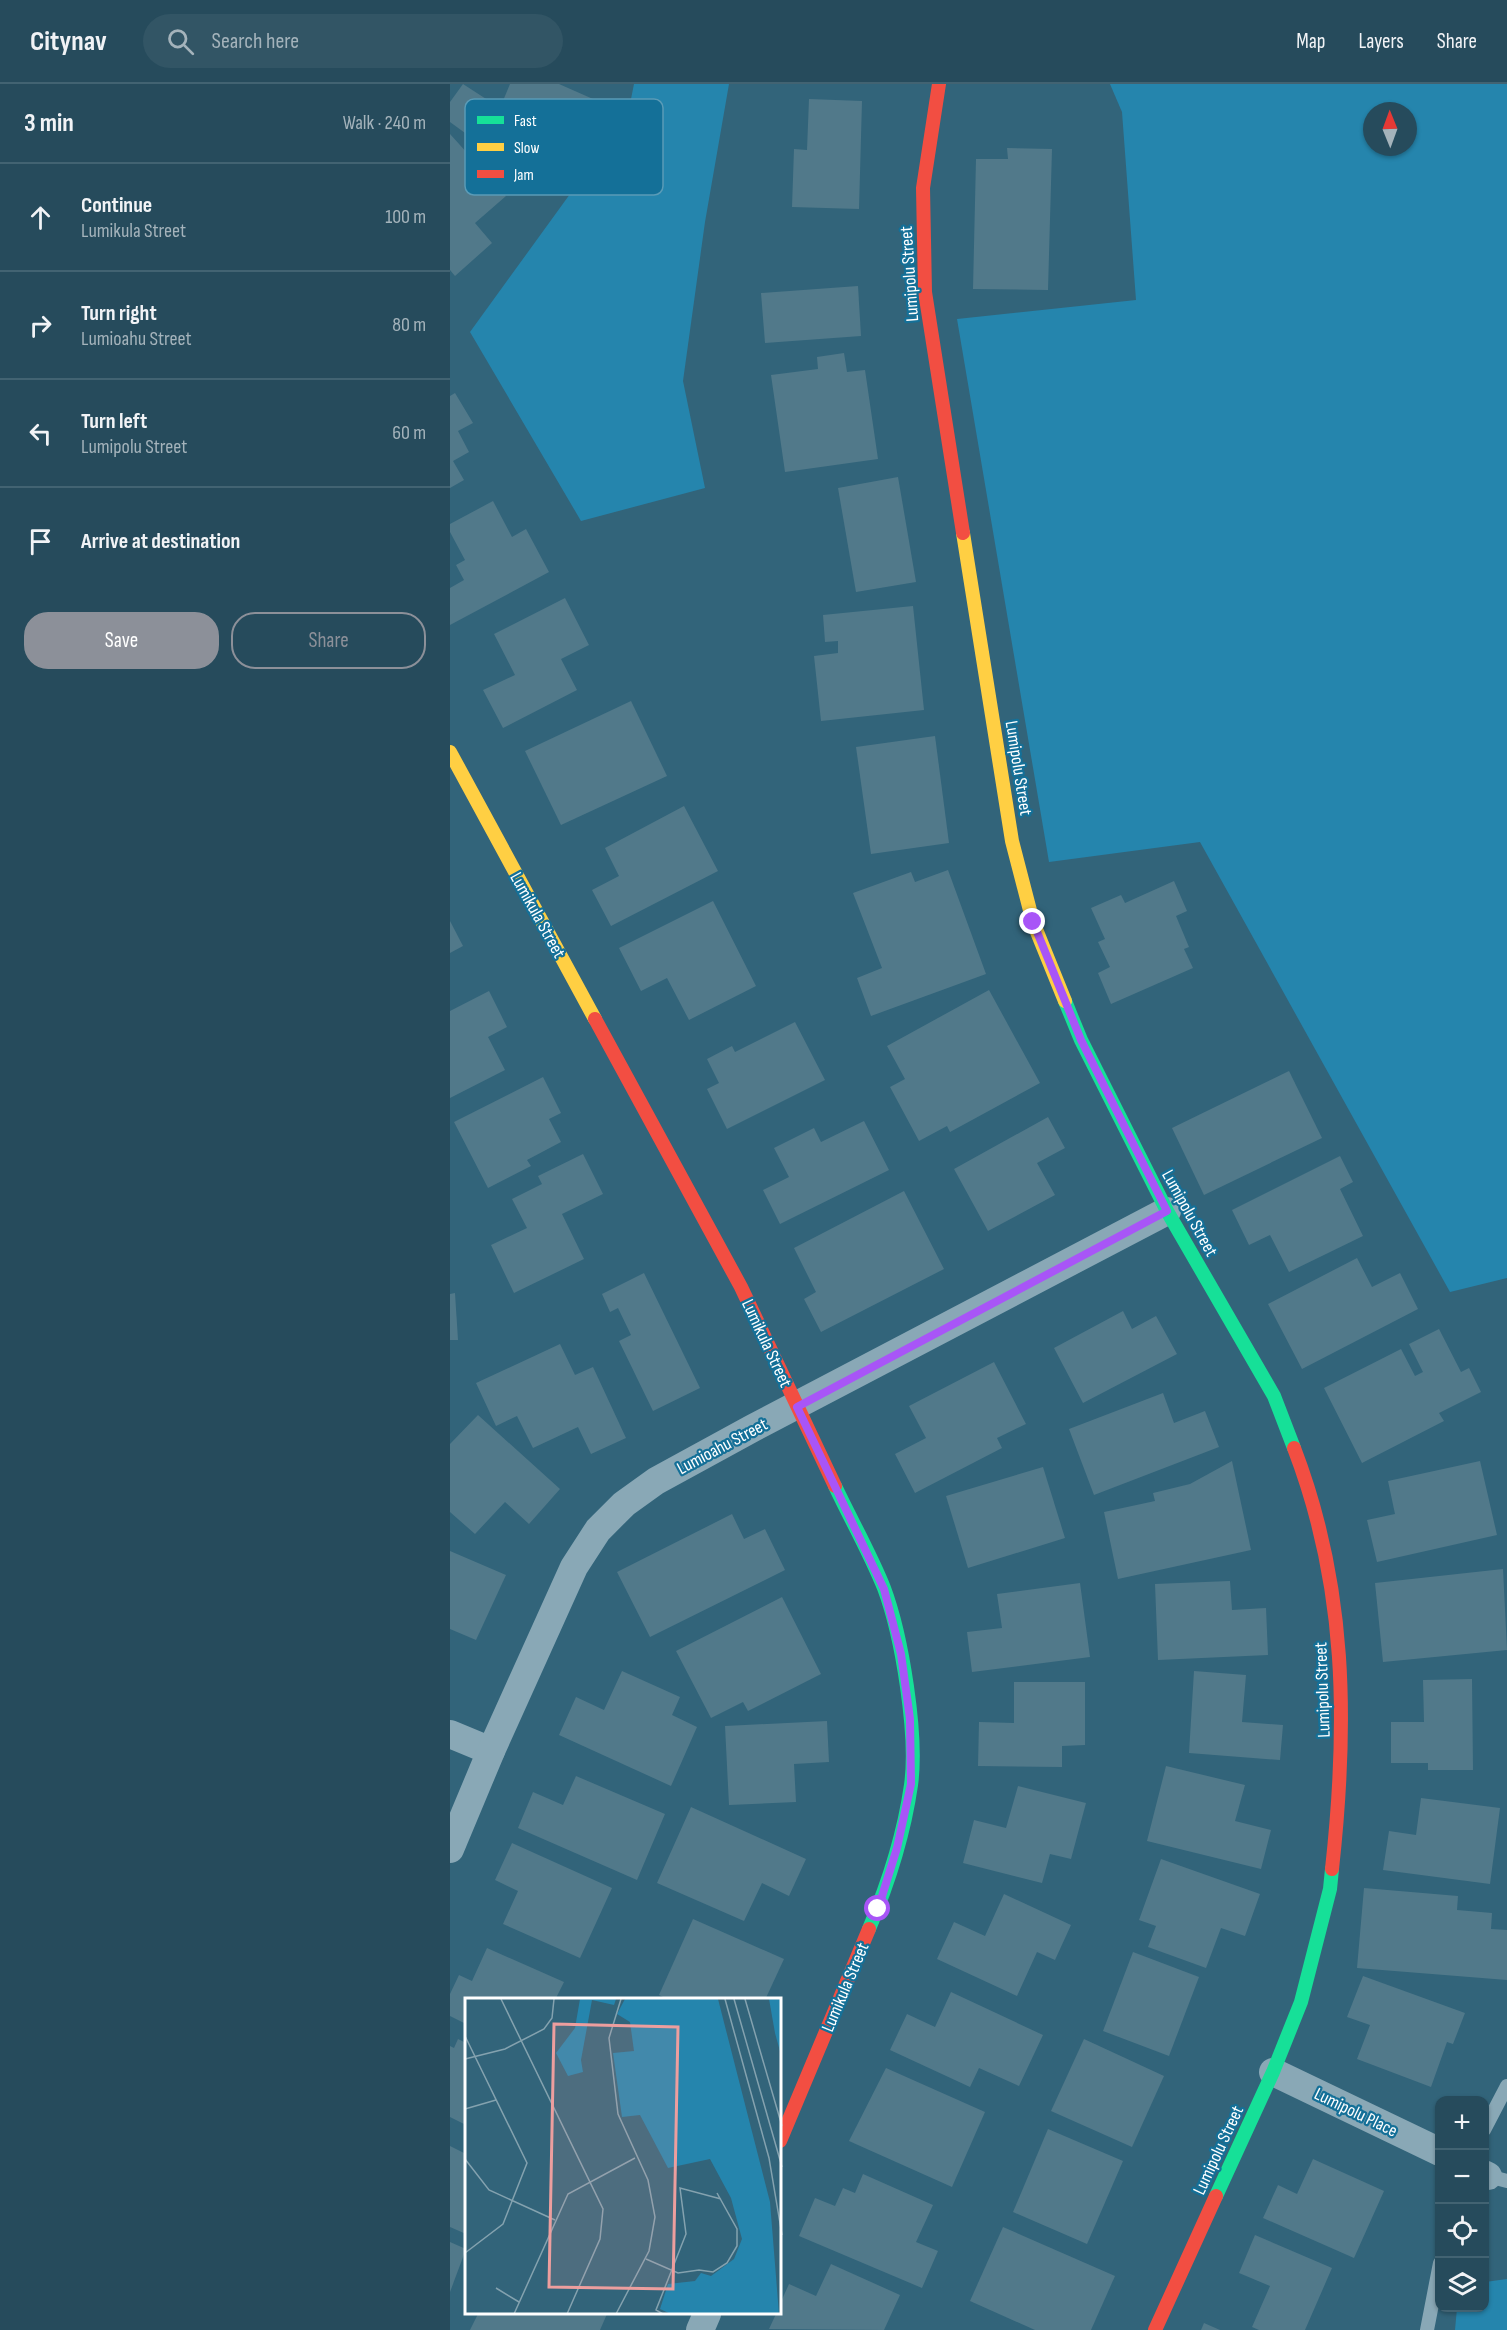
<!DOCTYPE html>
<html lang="en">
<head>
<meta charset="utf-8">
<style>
	body { margin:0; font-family:"Sofia Sans Condensed",sans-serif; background:#325565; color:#f1f3f6 }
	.controls { position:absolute; right:18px; bottom:18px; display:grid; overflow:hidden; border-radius:12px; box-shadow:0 2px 4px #0004 }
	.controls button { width:54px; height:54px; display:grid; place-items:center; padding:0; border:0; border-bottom:2px solid #426372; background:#264b5c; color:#f1f3f6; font:30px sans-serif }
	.compass { position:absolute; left:913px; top:18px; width:54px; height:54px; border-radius:50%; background:#264b5c; box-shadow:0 2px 4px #0004; rotate:359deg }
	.stop { position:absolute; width:18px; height:18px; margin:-14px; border:4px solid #a855f7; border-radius:50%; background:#fff }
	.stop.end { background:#a855f7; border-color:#fff; box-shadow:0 2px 6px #0008 }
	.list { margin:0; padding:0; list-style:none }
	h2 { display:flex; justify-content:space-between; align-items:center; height:78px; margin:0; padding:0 24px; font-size:26px }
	h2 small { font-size:20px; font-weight:400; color:#a4b3bb }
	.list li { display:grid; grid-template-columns:39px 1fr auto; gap:18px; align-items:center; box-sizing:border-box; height:108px; padding:0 24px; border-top:2px solid #426372 }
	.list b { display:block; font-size:22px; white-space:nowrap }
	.list p { margin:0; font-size:20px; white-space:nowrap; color:#a4b3bb }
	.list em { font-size:20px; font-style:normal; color:#a4b3bb }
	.actions { display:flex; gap:12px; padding:18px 24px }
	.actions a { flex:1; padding:14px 0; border:2px solid #8c9099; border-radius:24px; text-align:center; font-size:21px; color:#8c9099 }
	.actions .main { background:#8c9099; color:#fff }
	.icon { flex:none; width:33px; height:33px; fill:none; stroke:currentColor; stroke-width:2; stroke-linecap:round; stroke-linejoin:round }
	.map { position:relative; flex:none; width:1057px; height:2246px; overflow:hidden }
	header { display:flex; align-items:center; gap:36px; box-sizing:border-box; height:84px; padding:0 30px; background:#264b5c; border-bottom:2px solid #426372 }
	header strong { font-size:28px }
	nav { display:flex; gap:33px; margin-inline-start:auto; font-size:21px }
	.search { width:420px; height:54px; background:#325565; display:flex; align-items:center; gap:15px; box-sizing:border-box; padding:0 21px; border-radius:33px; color:#a4b3bb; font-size:22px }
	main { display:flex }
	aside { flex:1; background:#264b5c }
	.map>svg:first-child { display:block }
	.green { fill:#2585ad; fill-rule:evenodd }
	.building { fill:#51798a }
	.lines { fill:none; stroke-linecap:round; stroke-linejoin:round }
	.lane { stroke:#89a8b6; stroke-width:14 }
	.street { stroke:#89a8b6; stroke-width:28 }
	.fast { stroke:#16e098; stroke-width:14 }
	.slow { stroke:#ffcf43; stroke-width:14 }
	.jam { stroke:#f24e42; stroke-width:14 }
	.route { stroke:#a855f7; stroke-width:8 }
	.labels { text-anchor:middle; stroke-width:4.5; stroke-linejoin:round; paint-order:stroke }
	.street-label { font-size:18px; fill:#fff; stroke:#147098 }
	.inset-road { fill:none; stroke:#84a2af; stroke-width:1.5 }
	.view { fill:#ed9e9e; fill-opacity:0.15; stroke:#ed9e9e; stroke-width:3 }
	.inset-edge { fill:none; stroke:#fff; stroke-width:3 }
	.key { fill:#147098; stroke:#5a9bb7; stroke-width:1.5 }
	.key-label { font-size:16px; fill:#fff }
</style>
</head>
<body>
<header>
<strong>Citynav</strong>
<div class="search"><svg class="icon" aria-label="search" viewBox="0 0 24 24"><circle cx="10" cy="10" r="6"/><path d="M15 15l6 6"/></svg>Search here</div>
<nav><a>Map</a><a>Layers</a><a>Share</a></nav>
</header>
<main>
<aside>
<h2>3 min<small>Walk · 240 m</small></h2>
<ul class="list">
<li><svg class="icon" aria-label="ahead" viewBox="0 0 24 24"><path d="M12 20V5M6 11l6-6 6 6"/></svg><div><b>Continue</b><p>Lumikula Street</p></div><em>100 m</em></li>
<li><svg class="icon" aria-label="right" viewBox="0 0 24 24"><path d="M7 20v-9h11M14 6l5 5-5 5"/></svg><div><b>Turn right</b><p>Lumioahu Street</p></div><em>80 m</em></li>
<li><svg class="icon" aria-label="left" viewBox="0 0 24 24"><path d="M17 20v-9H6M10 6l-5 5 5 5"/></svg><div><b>Turn left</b><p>Lumipolu Street</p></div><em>60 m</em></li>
<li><svg class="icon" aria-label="arrive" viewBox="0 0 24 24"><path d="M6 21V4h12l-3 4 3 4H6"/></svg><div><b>Arrive at destination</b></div></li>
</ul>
<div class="actions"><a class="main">Save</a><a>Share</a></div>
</aside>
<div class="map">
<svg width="1057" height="2246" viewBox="0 0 1057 2246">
	<rect width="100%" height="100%" fill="#32647a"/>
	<g class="green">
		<polygon points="184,0 279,0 255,138 233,297 255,404 131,437 20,248 178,30"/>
		<path d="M 660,0 L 1057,0 L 1057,1194 L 1000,1208 L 750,758 L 599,778 L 507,235 L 686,216 L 672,28 ZM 922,27 L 958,27 L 958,63 L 922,63 Z"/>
		<polygon points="1057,2195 1057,2246 1005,2246 1007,2224 1034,2224 1035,2198"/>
	</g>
	<g class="building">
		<polygon points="13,0 50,24 60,0 109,0 143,15 109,92 44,63 41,68 0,38 0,18"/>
		<polygon points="359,15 412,17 409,125 342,123 344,65 357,66"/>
		<polygon points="0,50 56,112 25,139 42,159 5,192 0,186"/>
		<polygon points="557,64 602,65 598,206 523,205 526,75 558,75"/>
		<polygon points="408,202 411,252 315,259 311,209"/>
		<polygon points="394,269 397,288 415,286 428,375 335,388 321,291 368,285 367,273"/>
		<polygon points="5,309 23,339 8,347 19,368 3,377 14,396 0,404 0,312"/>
		<polygon points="448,393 466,498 406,508 388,404"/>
		<polygon points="43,417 62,453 76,445 99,488 0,541 0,504 14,496 6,481 15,476 0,448 0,440"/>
		<polygon points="115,514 139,561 111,575 127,606 53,644 33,606 65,591 44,550"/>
		<polygon points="463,522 474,626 371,637 364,572 388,569 388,557 375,558 373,531"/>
		<polygon points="181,617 217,692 111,741 75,667"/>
		<polygon points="485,652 499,759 421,770 406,663"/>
		<polygon points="234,722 268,787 161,842 142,806 169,792 155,764"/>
		<polygon points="498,786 536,890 421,932 407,894 432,884 403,809 461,788 465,798"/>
		<polygon points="724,797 737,827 726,832 739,863 734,865 743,884 661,920 648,889 660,883 648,858 655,855 641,824 671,811 675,819"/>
		<polygon points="263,817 306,902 239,936 217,894 191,907 169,864"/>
		<polygon points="0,837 13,862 0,869"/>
		<polygon points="539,906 590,999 500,1048 497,1042 469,1057 440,1003 455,995 437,962"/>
		<polygon points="39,907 57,943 38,953 55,986 0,1014 0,927"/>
		<polygon points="345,938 375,996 277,1045 257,1005 269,999 257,975 282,962 285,968"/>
		<polygon points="839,987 872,1054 754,1111 722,1044"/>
		<polygon points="93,993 111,1029 99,1035 111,1058 77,1076 81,1082 38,1104 4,1038"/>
		<polygon points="598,1033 615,1064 587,1079 605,1111 538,1147 504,1085"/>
		<polygon points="414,1037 439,1086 330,1140 313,1106 339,1093 324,1064 364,1044 371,1058"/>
		<polygon points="133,1070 153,1110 112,1130 134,1175 64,1209 41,1161 77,1144 62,1115 92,1100 88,1092"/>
		<polygon points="890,1072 903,1098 890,1105 913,1152 839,1188 820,1151 799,1161 782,1126"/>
		<polygon points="454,1107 494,1185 371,1248 354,1215 366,1208 344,1164"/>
		<polygon points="907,1174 922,1203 950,1189 968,1225 852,1285 818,1220"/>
		<polygon points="194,1189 250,1304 203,1327 169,1257 181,1251 168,1224 160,1228 152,1210"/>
		<polygon points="5,1209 8,1256 0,1256 0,1210"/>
		<polygon points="673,1227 682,1245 706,1232 727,1270 633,1319 604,1264"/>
		<polygon points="989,1245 1011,1288 1019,1284 1031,1308 989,1329 994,1337 912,1379 874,1304 951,1265 965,1292 973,1288 959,1260"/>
		<polygon points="110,1260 125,1291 143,1283 176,1354 141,1370 128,1343 83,1364 67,1332 46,1342 26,1299"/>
		<polygon points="544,1278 576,1340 547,1354 552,1364 465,1409 445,1370 476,1354 459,1322"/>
		<polygon points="713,1309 724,1339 755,1327 769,1363 644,1411 619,1345"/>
		<polygon points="28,1331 110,1405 79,1440 55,1418 25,1450 0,1428 0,1360"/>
		<polygon points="782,1377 801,1466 668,1495 654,1428 705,1417 703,1409 740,1400"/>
		<polygon points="1030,1377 1047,1451 927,1478 917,1436 945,1430 938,1397"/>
		<polygon points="593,1383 615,1454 518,1484 496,1412"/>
		<polygon points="282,1430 294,1455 315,1445 335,1486 200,1553 167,1488"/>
		<polygon points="0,1467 56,1491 26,1556 0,1545"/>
		<polygon points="1053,1485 1057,1566 933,1578 925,1499"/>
		<polygon points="780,1497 782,1526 816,1524 818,1571 708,1576 705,1500"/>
		<polygon points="630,1499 640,1573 522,1588 517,1548 552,1544 547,1510"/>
		<polygon points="332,1513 371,1590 298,1627 293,1618 261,1634 226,1567"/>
		<polygon points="172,1587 230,1613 222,1631 247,1643 221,1702 109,1651 126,1613 154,1626"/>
		<polygon points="744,1587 796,1591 792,1638 833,1641 830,1676 739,1669"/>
		<polygon points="1022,1595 1023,1686 978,1686 978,1679 941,1679 941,1638 974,1638 973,1596"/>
		<polygon points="564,1598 635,1598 635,1661 612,1662 612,1683 528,1682 529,1638 564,1639"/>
		<polygon points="377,1637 379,1678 344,1680 346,1718 279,1721 275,1642"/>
		<polygon points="716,1682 795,1701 785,1737 821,1746 811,1785 697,1757"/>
		<polygon points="126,1692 215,1730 187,1796 68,1744 83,1708 113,1721"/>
		<polygon points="568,1702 636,1719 621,1775 600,1770 592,1799 513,1779 524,1736 556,1744"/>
		<polygon points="971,1714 1050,1724 1040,1800 933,1786 939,1747 966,1751"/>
		<polygon points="241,1723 356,1775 339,1812 312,1799 294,1837 207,1799"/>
		<polygon points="62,1759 162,1804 130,1874 53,1840 68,1807 45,1796"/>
		<polygon points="711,1775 810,1810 795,1852 771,1844 756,1884 698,1863 706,1842 689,1836"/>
		<polygon points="914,1804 1008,1812 1007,1826 1042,1829 1041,1845 1057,1846 1057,1896 907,1884"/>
		<polygon points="554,1810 621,1841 605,1876 587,1868 567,1912 487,1875 504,1838 535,1852"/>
		<polygon points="243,1835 334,1875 315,1916 219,1916 209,1911"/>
		<polygon points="37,1864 114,1898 105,1916 16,1916 16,1940 0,1932 0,1910 9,1891 22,1897"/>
		<polygon points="683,1868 749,1893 719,1972 653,1947"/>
		<polygon points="913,1892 1015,1929 1003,1960 997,1958 981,2003 907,1975 920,1941 897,1933"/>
		<polygon points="501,1908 593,1951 569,2002 529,1984 520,2003 440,1966 457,1930 485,1943"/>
		<polygon points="8,1955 16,1959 16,2041 0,2033 0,1962 4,1964"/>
		<polygon points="634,1955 714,1992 682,2063 601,2027"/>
		<polygon points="436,1984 535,2028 502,2103 399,2057"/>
		<polygon points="598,2045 673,2077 637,2160 563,2128"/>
		<polygon points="0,2062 16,2070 16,2150 0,2143"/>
		<polygon points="863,2075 934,2107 904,2174 813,2134 828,2101 847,2110"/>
		<polygon points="413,2090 483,2121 466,2158 488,2167 472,2204 349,2152 365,2114 385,2122 393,2104 405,2109"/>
		<polygon points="553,2143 665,2192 641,2246 585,2246 520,2217"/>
		<polygon points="805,2151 882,2184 855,2246 809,2246 802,2243 820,2202 789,2189"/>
		<polygon points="0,2158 16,2165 0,2208"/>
		<polygon points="381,2180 450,2211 434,2246 319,2245 326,2230 330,2230 330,2220 339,2200 366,2212"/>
		<polygon points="28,2230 157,2230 150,2246 20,2246"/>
		<polygon points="754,2239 770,2246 751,2246"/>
	</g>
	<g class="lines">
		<g class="lane">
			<polyline points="1034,2046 1057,2002"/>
			<polyline points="1038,2092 1057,2097"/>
			<polyline points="977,2246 990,2179"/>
		</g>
		<g class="street">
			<polyline points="0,1650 41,1667"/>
			<polyline points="0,1765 41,1667 124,1483 148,1446 174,1420 206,1397 303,1344 717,1127"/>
			<polyline points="823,1988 990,2068"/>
			<polyline points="1034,2090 1038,2092"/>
			<polyline points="250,2246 257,2230"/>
		</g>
		<g class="fast">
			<polyline points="615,917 631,956 717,1127 824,1312 844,1364"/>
			<path d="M 385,1402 C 401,1436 420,1469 434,1504 C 452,1552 468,1651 461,1701 C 454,1750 438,1800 419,1845"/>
			<polyline points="766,2112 823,1988 851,1918 880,1805 882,1785"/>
		</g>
		<g class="slow">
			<polyline points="513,449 562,757 583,838 615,917"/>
			<polyline points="0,668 145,935"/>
		</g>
		<g class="jam">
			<polyline points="489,0 473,104 475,208 513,449"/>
			<polyline points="145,935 291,1203 385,1402"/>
			<path d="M 844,1364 C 897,1502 898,1639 882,1785"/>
			<polyline points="330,2057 419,1845"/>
			<polyline points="705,2246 766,2112"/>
		</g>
	</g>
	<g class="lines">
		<polyline class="route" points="428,1825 447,1764 461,1700 460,1635 451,1570 434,1505 347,1323 717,1127 631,956 583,838"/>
	</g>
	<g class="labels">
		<g class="street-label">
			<text transform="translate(459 190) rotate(-94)" y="6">Lumipolu Street</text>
			<text transform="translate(569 684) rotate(81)" y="6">Lumipolu Street</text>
			<text transform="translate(88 831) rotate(61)" y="6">Lumikula Street</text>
			<text transform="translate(740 1129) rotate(61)" y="6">Lumipolu Street</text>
			<text transform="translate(317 1259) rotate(65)" y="6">Lumikula Street</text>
			<text transform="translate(272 1362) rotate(-28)" y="6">Lumioahu Street</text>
			<text transform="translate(872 1606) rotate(-92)" y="6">Lumipolu Street</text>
			<text transform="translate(395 1903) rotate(-67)" y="6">Lumikula Street</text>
			<text transform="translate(906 2028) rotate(26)" y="6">Lumipolu Place</text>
			<text transform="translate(768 2066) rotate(-65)" y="6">Lumipolu Street</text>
		</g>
	</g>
	<g transform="translate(15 1914)">
		<rect width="316" height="316" fill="#32647a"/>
		<path d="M 115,1 L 151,1 L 149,7 L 127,2 L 116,62 L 118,74 L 103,78 L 91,55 L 110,30 ZM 160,1 L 253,1 L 305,204 L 314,316 L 206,316 L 195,311 L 203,286 L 230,283 L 236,275 L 246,278 L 269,261 L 277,241 L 266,200 L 245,161 L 203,170 L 175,117 L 157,119 L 148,55 L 169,53 L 165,24 L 152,16 ZM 304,1 L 316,1 L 316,57 L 310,35 Z" fill="#2585ad"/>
		<path class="inset-road" d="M 36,1 L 138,211 L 135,241 L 102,316M 260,1 L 304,160 L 317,237M 269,1 L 317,169M 280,1 L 317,128M 0,38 L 62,165 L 38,226 L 0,255M 0,61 L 40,51 L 79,31 L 87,20 L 89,1M 0,111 L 31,102M 0,161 L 24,192 L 90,222M 181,261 L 213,275 L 234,272 L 248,274 L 262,265 L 272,248 L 272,231 L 252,195M 31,290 L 54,304M 49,316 L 103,196 L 170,160M 151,316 L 184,253 L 190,219 L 183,182 L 153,116 L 144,40 L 156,1M 198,316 L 191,312 L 221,236 L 215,190 L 256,201"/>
		<path class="view" d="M 89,26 L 213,29 L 208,291 L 84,289 Z"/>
		<rect width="316" height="316" class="inset-edge"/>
	</g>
	<rect x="15" y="15" width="198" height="96" rx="9" class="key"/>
	<rect x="27" y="32" width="27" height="8" fill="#16e098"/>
	<rect x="27" y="59" width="27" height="8" fill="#ffcf43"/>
	<rect x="27" y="86" width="27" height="8" fill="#f24e42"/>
	<g class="key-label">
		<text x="64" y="42">Fast</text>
		<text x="64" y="69">Slow</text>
		<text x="64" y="96">Jam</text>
	</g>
</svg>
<div class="controls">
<button>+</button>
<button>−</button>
<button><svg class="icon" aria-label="locate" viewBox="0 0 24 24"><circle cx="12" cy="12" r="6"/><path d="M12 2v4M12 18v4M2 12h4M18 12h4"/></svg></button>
<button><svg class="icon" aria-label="layers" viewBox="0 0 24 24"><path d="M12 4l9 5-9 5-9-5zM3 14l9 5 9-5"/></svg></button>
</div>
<svg class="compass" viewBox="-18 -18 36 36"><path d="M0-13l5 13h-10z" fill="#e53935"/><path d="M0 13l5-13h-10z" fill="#a4b3bb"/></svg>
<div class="stop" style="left:428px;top:1825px"></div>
<div class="stop end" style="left:583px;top:838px"></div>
</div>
</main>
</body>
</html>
